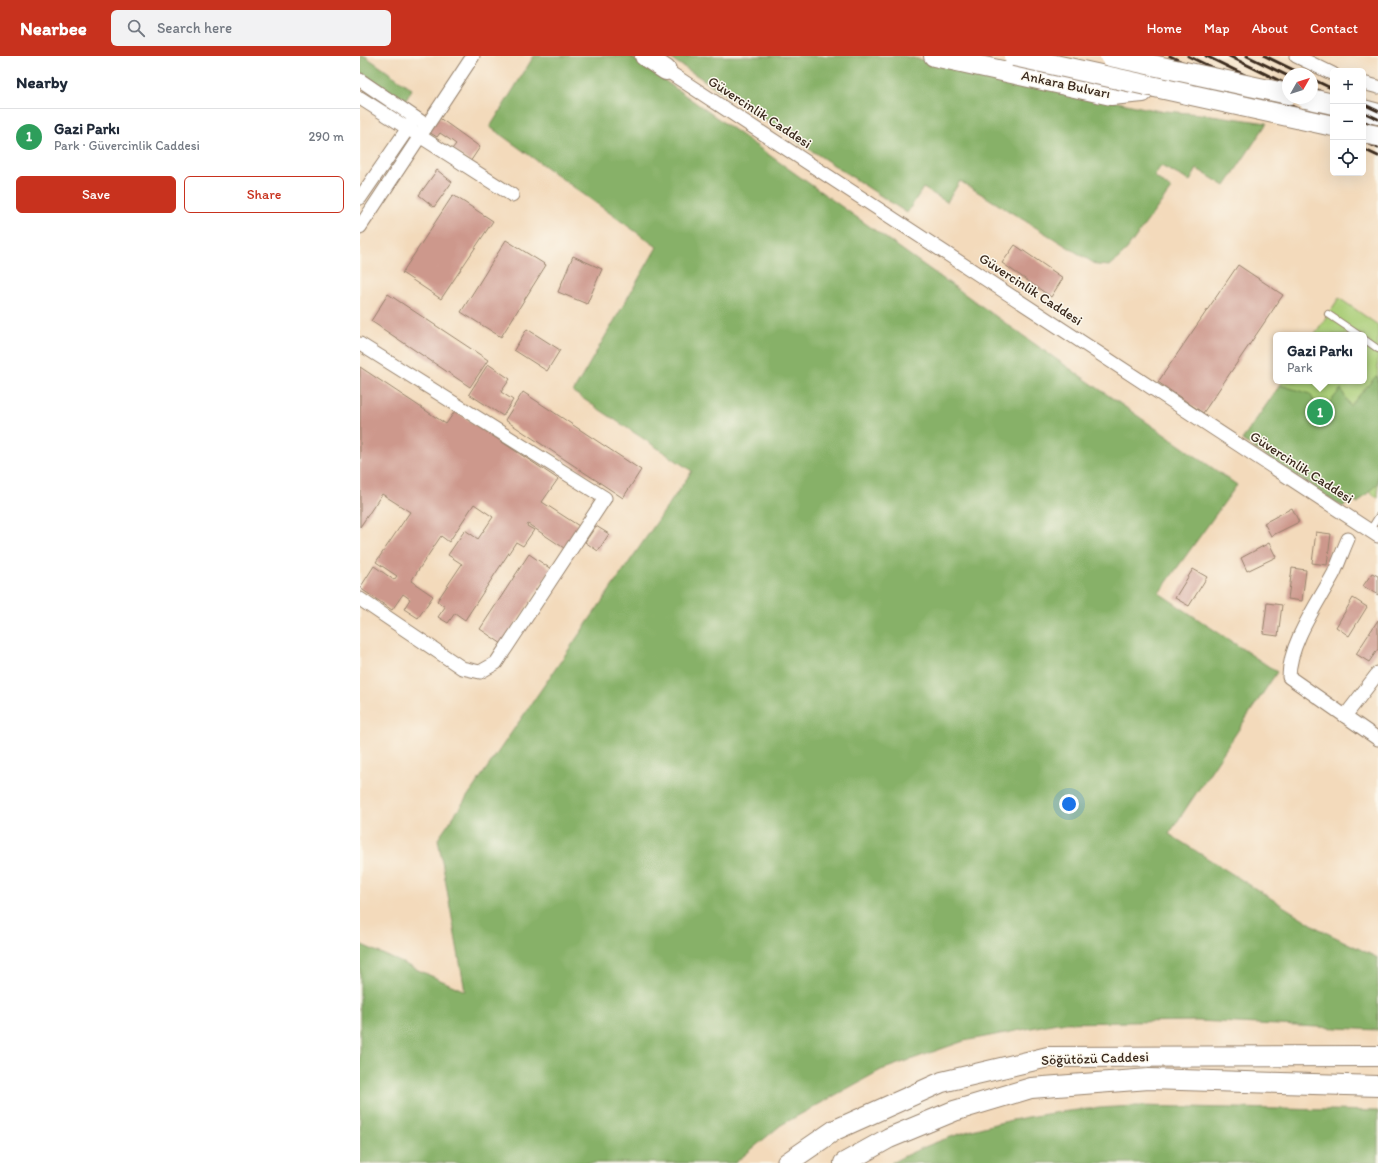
<!DOCTYPE html>
<html lang="en">
<head>
<meta charset="utf-8">
<style>
	body { margin:0; font-family:Itim,sans-serif; background:#f2f2f3; color:#1f2937 }
	.controls { position:absolute; right:12px; top:12px; display:grid; overflow:hidden; border-radius:6px; box-shadow:0 4px 16px #0002 }
	.controls button { width:36px; height:36px; display:grid; place-items:center; padding:0; border:0; border-bottom:1px solid #e0e1e3; background:#fff; color:#1f2937; font:20px sans-serif }
	.compass { position:absolute; left:922px; top:12px; width:36px; height:36px; border-radius:50%; background:#fff; box-shadow:0 4px 16px #0002; rotate:51deg }
	.you { position:absolute; left:709px; top:748px; width:14px; height:14px; margin:-10px; border:3px solid #fff; border-radius:50%; background:#1a73e8; box-shadow:0 0 0 6px #1a73e833 }
	.badge { display:grid; place-items:center; width:26px; height:26px; border-radius:50%; background:#c8321e; color:#fff; font-size:13px; font-weight:700 }
	.pin { position:absolute; translate:-50% -50%; border:2px solid #fff; box-shadow:0 1px 4px #0006 }
	.popup { position:absolute; left:913px; top:276px; width:94px; height:52px; box-sizing:border-box; display:grid; place-content:center; border-radius:6px; background:#fff; filter:drop-shadow(0 1px 3px #0005); font-size:13px; white-space:nowrap; color:#747a83 }
	.popup b { font-size:15px; color:#1f2937 }
	.popup::after { content:''; position:absolute; left:50%; top:100%; margin-left:-8px; border:8px solid transparent; border-top-color:#fff }
	.list { margin:0; padding:0; list-style:none }
	h2 { display:flex; justify-content:space-between; align-items:center; height:52px; margin:0; padding:0 16px; font-size:17px }
	h2 small { font-size:13px; font-weight:400; color:#747a83 }
	.list li { display:grid; grid-template-columns:26px 1fr auto; gap:12px; align-items:center; box-sizing:border-box; height:56px; padding:0 16px; border-top:1px solid #e0e1e3 }
	.list b { display:block; font-size:15px; white-space:nowrap }
	.list p { margin:0; font-size:13px; white-space:nowrap; color:#747a83 }
	.list em { font-size:13px; font-style:normal; color:#747a83 }
	.actions { display:flex; gap:8px; padding:12px 16px }
	.actions a { flex:1; padding:9px 0; border:1px solid #c8321e; border-radius:6px; text-align:center; font-size:14px; color:#c8321e }
	.actions .main { background:#c8321e; color:#fff }
	.icon { flex:none; width:22px; height:22px; fill:none; stroke:currentColor; stroke-width:2; stroke-linecap:round; stroke-linejoin:round }
	.map { position:relative; flex:none; width:1018px; height:1107px; overflow:hidden }
	header { display:flex; align-items:center; gap:24px; box-sizing:border-box; height:56px; padding:0 20px; background:#c8321e; color:#fff }
	header strong { font-size:19px }
	nav { display:flex; gap:22px; margin-inline-start:auto; font-size:14px }
	.search { width:280px; height:36px; background:#f2f2f3; display:flex; align-items:center; gap:10px; box-sizing:border-box; padding:0 14px; border-radius:6px; color:#747a83; font-size:15px }
	main { display:flex }
	aside { flex:1; background:#fff }
	.map>svg:first-child { display:block }
	.green { fill:#aace78; stroke:#727c4b }
	.forest { fill:#87b168; stroke:#616e43 }
	.building { fill:#cd988c }
	.lines { fill:none; stroke-linecap:round; stroke-linejoin:round }
	.lane-casing { stroke:#97826c; stroke-width:8 }
	.street-casing { stroke:#97826c; stroke-width:15 }
	.primary-casing { stroke:#97826c; stroke-width:22 }
	.lane { stroke:#fff; stroke-width:6 }
	.street { stroke:#fff; stroke-width:13 }
	.primary { stroke:#fff; stroke-width:20 }
	.rail { stroke:#3b2a1e; stroke-width:3 }
	.primary-bridge-casing { stroke:#97826c; stroke-width:22; stroke-linecap:butt }
	.primary-bridge { stroke:#fff; stroke-width:20 }
	.labels { text-anchor:middle; stroke-width:3; stroke-linejoin:round; paint-order:stroke }
	.street-label { font-size:14px; fill:#3b2a1e; stroke:#fbf7ec }
</style>
</head>
<body>
<header>
<strong>Nearbee</strong>
<div class="search"><svg class="icon" aria-label="search" viewBox="0 0 24 24"><circle cx="10" cy="10" r="6"/><path d="M15 15l6 6"/></svg>Search here</div>
<nav><a>Home</a><a>Map</a><a>About</a><a>Contact</a></nav>
</header>
<main>
<aside>
<h2>Nearby<small></small></h2>
<ul class="list">
<li><span class="badge" style="background:#2e9e5b">1</span><div><b>Gazi Parkı</b><p>Park · Güvercinlik Caddesi</p></div><em>290 m</em></li>
</ul>
<div class="actions"><a class="main">Save</a><a>Share</a></div>
</aside>
<div class="map">
<svg width="1018" height="1107" viewBox="0 0 1018 1107">
	<rect width="100%" height="100%" fill="#fbf7ec"/>
	<filter id="ink" filterUnits="userSpaceOnUse"><feTurbulence type="fractalNoise" baseFrequency=".025" numOctaves="2"/><feDisplacementMap in="SourceGraphic" scale="8" xChannelSelector="R" yChannelSelector="G"/><feConvolveMatrix kernelMatrix="1 2 1 2 8 2 1 2 1" color-interpolation-filters="sRGB"/></filter>
	<filter id="wash" filterUnits="userSpaceOnUse"><feTurbulence type="fractalNoise" baseFrequency=".012" numOctaves="4" result="noise"/><feDisplacementMap in="SourceGraphic" scale="16" xChannelSelector="R" yChannelSelector="G"/><feGaussianBlur stdDeviation="0.9" result="paint"/><feColorMatrix in="noise" values="0 0 0 0 0 0 0 0 0 0 0 0 0 0 0 0 0 1.4 0 .05"/><feComposite in="paint" operator="in"/></filter>
	<g filter="url(#wash)">
		<rect width="100%" height="100%" fill="#f3dabb"/>
		<polygon class="green" points="979,242 1018,269 1018,442 1009,436 998,447 990,441 983,451 882,384 923,325 1004,325 1004,279 954,279"/>
		<g class="forest">
			<polygon points="0,0 5,0 52,33 44,48 0,16"/>
			<polygon points="174,0 270,0 686,296 877,429 799,537 917,616 809,778 961,874 1018,902 1018,974 837,965 697,967 604,985 521,1014 421,1069 375,1107 0,1107 0,888 105,935 78,783 332,415 213,336 297,191 130,71"/>
			<polygon points="307,0 544,0 794,54 851,59 907,67 865,130 837,113 830,125 801,110 794,120 811,133 764,197 750,210 737,209 600,125 587,146 563,132 547,157"/>
			<polygon points="1016,320 1018,321 1018,427 998,447 990,441 983,451 882,384 920,329 950,338 957,350 958,360 981,333 990,350"/>
			<path d="M 776,1050 L 1018,1055 L 1018,1107 L 531,1107 C 605,1067 692,1053 776,1050 Z"/>
		</g>
		<g id="blocks">
			<g class="building">
				<polygon points="78,61 120,91 110,106 92,93 96,88 92,85 80,77 77,81 67,75"/>
				<polygon points="77,114 92,126 74,151 59,139"/>
				<polygon points="93,139 133,165 81,243 42,217"/>
				<polygon points="146,184 186,209 141,281 101,256"/>
				<polygon points="655,189 703,222 691,241 642,207"/>
				<polygon points="213,200 242,213 227,248 198,236"/>
				<polygon points="878,209 923,239 843,357 798,326"/>
				<polygon points="28,238 128,304 110,331 11,265"/>
				<polygon points="167,273 200,294 187,315 154,294"/>
				<polygon points="128,308 150,323 141,336 153,344 143,360 109,338"/>
				<polygon points="0,311 86,368 95,355 198,423 182,446 219,470 204,492 168,468 167,470 174,474 163,490 156,486 105,564 95,557 88,567 78,561 85,551 77,545 102,508 88,499 105,474 118,483 133,461 114,448 89,486 81,480 51,525 73,540 58,562 44,553 50,543 43,538 32,554 0,532 14,510 34,524 37,520 16,506 50,456 22,438 0,471"/>
				<polygon points="163,336 281,414 263,442 145,364"/>
				<polygon points="932,452 939,466 911,480 904,467"/>
				<polygon points="236,470 249,478 238,495 225,486"/>
				<polygon points="956,476 971,478 967,509 952,507"/>
				<polygon points="909,487 916,501 887,515 881,502"/>
				<polygon points="169,498 191,513 142,588 120,573"/>
				<polygon points="932,512 946,514 942,545 928,543"/>
				<polygon points="833,513 847,521 829,550 815,542"/>
				<polygon points="1012,517 1018,520 1018,539 1003,530"/>
				<polygon points="993,542 1007,551 989,580 976,571"/>
				<polygon points="907,547 922,549 918,580 903,578"/>
				<polygon points="1018,564 1018,593 1009,606 996,598"/>
			</g>
		</g>
	</g>
	<g filter="url(#ink)">
		<use href="#blocks" fill-opacity="0" stroke="#97826c" stroke-width="1"/>
		<g class="lines">
			<defs>
				<g id="lane">
					<polyline points="968,258 999,279"/>
					<polyline points="1004,283 1018,293"/>
					<polyline points="1010,474 1018,461"/>
				</g>
				<g id="street">
					<polyline points="936,0 973,18"/>
					<polyline points="306,14 1018,480"/>
					<polyline points="0,24 63,67"/>
					<polyline points="1003,27 1018,31"/>
					<polyline points="0,42 152,139"/>
					<polyline points="0,142 55,62"/>
					<polyline points="0,171 113,0"/>
					<polyline points="0,288 245,442 136,607 120,616 102,612 0,543"/>
					<path d="M 988,483 C 983,494 979,506 974,517 C 958,547 929,587 929,621 L 1018,683"/>
					<polyline points="985,660 1018,617"/>
				</g>
				<g id="primary">
					<polyline points="285,0 306,14"/>
					<polyline points="574,0 751,39 783,36 791,26 792,19"/>
					<polyline points="1003,54 1018,58"/>
					<polyline points="427,1107 475,1074 582,1026 688,1001 1018,1000"/>
					<polyline points="484,1107 529,1082 594,1055 671,1032 789,1023 1018,1030"/>
				</g>
			</defs>
			<use href="#lane" class="lane-casing"/>
			<use href="#street" class="street-casing"/>
			<use href="#primary" class="primary-casing"/>
			<use href="#lane" class="lane"/>
			<use href="#street" class="street"/>
			<use href="#primary" class="primary"/>
			<g class="rail">
				<polyline points="810,0 973,79"/>
				<polyline points="828,0 973,70"/>
				<polyline points="846,0 928,40"/>
				<polyline points="869,0 928,29"/>
				<polyline points="887,0 928,20"/>
				<polyline points="905,0 942,18"/>
				<polyline points="952,23 973,33"/>
				<polyline points="952,31 973,42"/>
				<polyline points="952,40 973,50"/>
				<polyline points="932,42 973,62"/>
				<polyline points="1003,48 1018,55"/>
				<polyline points="1003,56 1018,63"/>
				<polyline points="1003,65 1018,72"/>
				<polyline points="1003,77 1018,84"/>
				<polyline points="1003,85 1018,92"/>
				<polyline points="1003,93 1018,100"/>
			</g>
			<defs>
				<g id="primary-bridge">
					<polyline points="654,0 973,70"/>
					<polyline points="750,0 928,38"/>
					<polyline points="946,42 973,48"/>
					<polyline points="1003,77 1018,80"/>
				</g>
			</defs>
			<use href="#primary-bridge" class="primary-bridge-casing"/>
			<use href="#primary-bridge" class="primary-bridge"/>
		</g>
	</g>
	<g class="labels">
		<g class="street-label">
			<text transform="translate(706 28) rotate(12)" y="5">Ankara Bulvarı</text>
			<text transform="translate(400 56) rotate(33)" y="5">Güvercinlik Caddesi</text>
			<text transform="translate(671 233) rotate(33)" y="5">Güvercinlik Caddesi</text>
			<text transform="translate(942 411) rotate(33)" y="5">Güvercinlik Caddesi</text>
			<text transform="translate(735 1002) rotate(-2)" y="5">Söğütözü Caddesi</text>
		</g>
	</g>
</svg>
<div class="controls">
<button>+</button>
<button>−</button>
<button><svg class="icon" aria-label="locate" viewBox="0 0 24 24"><circle cx="12" cy="12" r="6"/><path d="M12 2v4M12 18v4M2 12h4M18 12h4"/></svg></button>
</div>
<svg class="compass" viewBox="-18 -18 36 36"><path d="M0-13l5 13h-10z" fill="#e53935"/><path d="M0 13l5-13h-10z" fill="#747a83"/></svg>
<div class="you"></div>
<div class="pin badge" style="left:960px;top:356px;background:#2e9e5b">1</div>
<div class="popup"><b>Gazi Parkı</b>Park</div>
</div>
</main>
</body>
</html>
